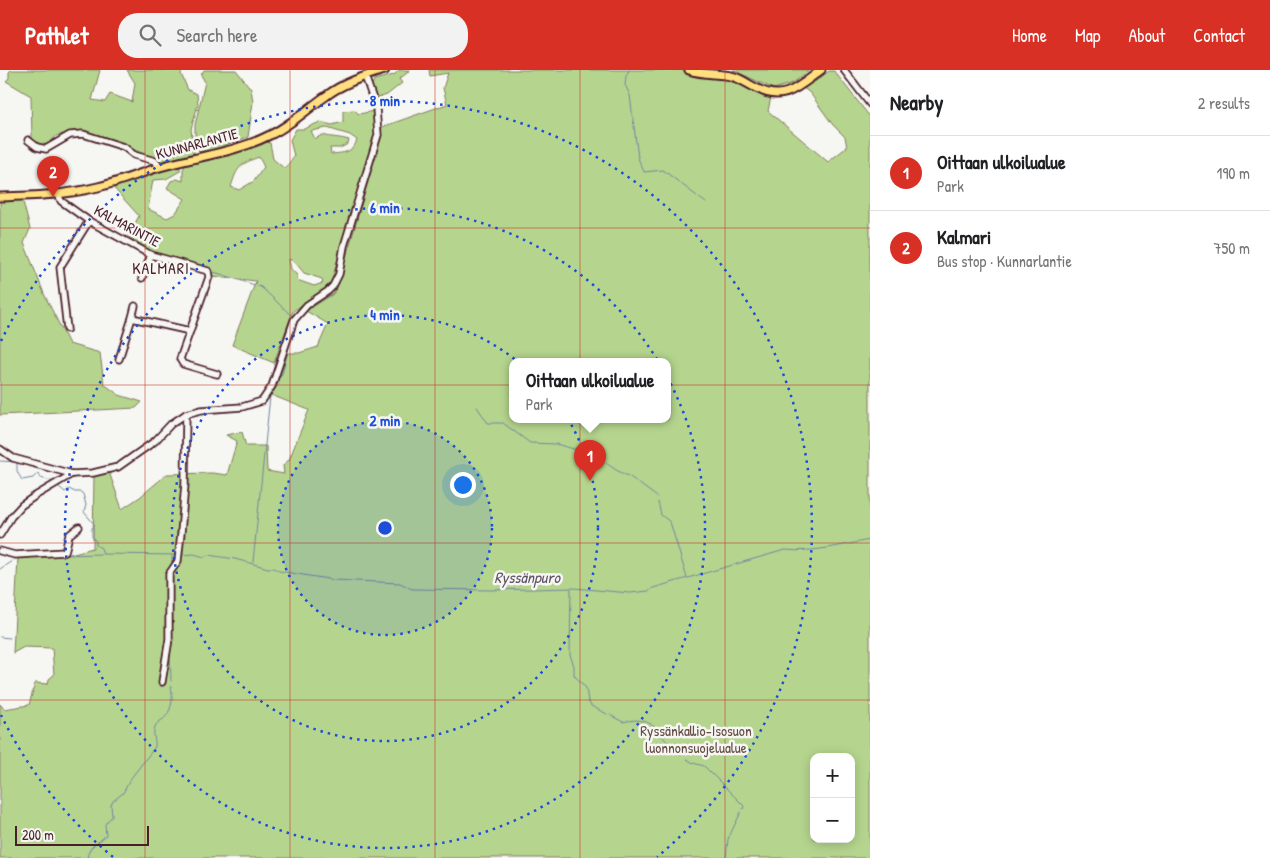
<!DOCTYPE html>
<html lang="en">
<head>
<meta charset="utf-8">
<style>
	body { margin:0; font-family:"Patrick Hand",sans-serif; background:#f2f2f2; color:#202124 }
	.controls { position:absolute; right:15px; bottom:15px; display:grid; overflow:hidden; border-radius:10px; box-shadow:0 2px 12px #0003 }
	.controls button { width:45px; height:45px; display:grid; place-items:center; padding:0; border:0; border-bottom:1px solid #e0e0e0; background:#fff; color:#202124; font:25px sans-serif }
	.scale { position:absolute; left:15px; bottom:12px; width:134px; box-sizing:border-box; padding-left:5px; border:2px solid #4a1f2b; border-top:0; font-size:14px; line-height:18px; white-space:nowrap; color:#4a1f2b; -webkit-text-stroke:4px #f6f6f2; paint-order:stroke }
	.you { position:absolute; left:462px; top:414px; width:18px; height:18px; margin:-12px; border:4px solid #fff; border-radius:50%; background:#1a73e8; box-shadow:0 0 0 8px #1a73e833 }
	.badge { display:grid; place-items:center; width:32px; height:32px; border-radius:50%; background:#d93025; color:#fff; font-size:16px; font-weight:700 }
	.pin { position:absolute; translate:-50% -41px; filter:drop-shadow(0 1px 2px #0008) }
	.pin::after { content:''; position:absolute; top:26px; width:18px; height:15px; background:inherit; clip-path:polygon(0 0,100% 0,50% 100%) }
	.popup { position:absolute; left:509px; top:288px; width:162px; height:65px; box-sizing:border-box; display:grid; place-content:center; border-radius:10px; background:#fff; filter:drop-shadow(0 1px 4px #0005); font-size:16px; white-space:nowrap; color:#757577 }
	.popup b { font-size:19px; color:#202124 }
	.popup::after { content:''; position:absolute; left:50%; top:100%; margin-left:-10px; border:10px solid transparent; border-top-color:#fff }
	.list { margin:0; padding:0; list-style:none }
	h2 { display:flex; justify-content:space-between; align-items:center; height:65px; margin:0; padding:0 20px; font-size:21px }
	h2 small { font-size:16px; font-weight:400; color:#757577 }
	.list li { display:grid; grid-template-columns:32px 1fr auto; gap:15px; align-items:center; box-sizing:border-box; height:75px; padding:0 20px; border-top:1px solid #e0e0e0 }
	.list b { display:block; font-size:19px; white-space:nowrap }
	.list p { margin:0; font-size:16px; white-space:nowrap; color:#757577 }
	.list em { font-size:16px; font-style:normal; color:#757577 }
	.icon { flex:none; width:28px; height:28px; fill:none; stroke:currentColor; stroke-width:2; stroke-linecap:round; stroke-linejoin:round }
	.map { position:relative; flex:none; width:870px; height:788px; overflow:hidden }
	header { display:flex; align-items:center; gap:30px; box-sizing:border-box; height:70px; padding:0 25px; background:#d93025; color:#fff }
	header strong { font-size:24px }
	nav { display:flex; gap:28px; margin-inline-start:auto; font-size:18px }
	.search { width:350px; height:45px; background:#f2f2f2; display:flex; align-items:center; gap:12px; box-sizing:border-box; padding:0 18px; border-radius:20px; color:#757577; font-size:19px }
	main { display:flex }
	aside { flex:1; background:#fff }
	.map>svg:first-child { display:block }
	.green { fill:#b5d58e; stroke:#807a5c; fill-rule:evenodd }
	.lines { fill:none; stroke-linecap:round; stroke-linejoin:round }
	.stream { stroke:#71859f; stroke-width:1 }
	.minor-casing { stroke:#4a1f2b; stroke-width:9 }
	.major-casing { stroke:#4a1f2b; stroke-width:11 }
	.minor { stroke:#f6f6f2; stroke-width:5.5 }
	.major { stroke:#ffdf80; stroke-width:7 }
	.grid { fill:none; stroke:#c8321e; stroke-width:1; stroke-opacity:0.55 }
	.ring { fill:none; stroke:#1d4ed8; stroke-width:2.5; stroke-dasharray:2.5 5 }
	.labels { text-anchor:middle; stroke-width:5; stroke-linejoin:round; paint-order:stroke }
	.street-label { font-size:15px; fill:#4a1f2b; stroke:#f6f6f2 }
	.park-label { font-size:15px; fill:#654c44; stroke:#f6f6f2 }
	.neighbourhood-label { font-size:16px; letter-spacing:1px; fill:#4a1f2b; stroke:#f6f6f2 }
	.water-label { font-size:16px; font-style:italic; fill:#5e5265; stroke:#f6f6f2 }
	.centre { fill:#1d4ed8; stroke:#f6f6f2; stroke-width:2.5 }
	.ring-label { font-size:15px; text-anchor:middle; font-weight:bold; fill:#1d4ed8; stroke:#f6f6f2; stroke-width:5; stroke-linejoin:round; paint-order:stroke }
</style>
</head>
<body>
<header>
<strong>Pathlet</strong>
<div class="search"><svg class="icon" aria-label="search" viewBox="0 0 24 24"><circle cx="10" cy="10" r="6"/><path d="M15 15l6 6"/></svg>Search here</div>
<nav><a>Home</a><a>Map</a><a>About</a><a>Contact</a></nav>
</header>
<main>
<div class="map">
<svg width="870" height="788" viewBox="0 0 870 788">
	<rect width="100%" height="100%" fill="#f6f6f2"/>
	<filter id="ink" filterUnits="userSpaceOnUse"><feTurbulence type="fractalNoise" baseFrequency=".02" numOctaves="2"/><feDisplacementMap in="SourceGraphic" scale="10" xChannelSelector="R" yChannelSelector="G"/><feConvolveMatrix kernelMatrix="1 2 1 2 8 2 1 2 1" color-interpolation-filters="sRGB"/></filter>
	<g filter="url(#ink)">
		<g class="green">
			<polygon points="11,0 100,0 92,30 105,32 110,24 132,32 135,13 127,0 182,0 181,4 188,20 197,24 198,34 191,59 194,83 161,92 111,69 77,60 56,66 47,76 37,74 32,68 31,26 6,11 9,8 9,2"/>
			<polygon points="204,0 236,0 251,19 253,32 248,67 214,79 199,82 195,69 195,55 205,12 201,5"/>
			<path d="M 399,0 L 411,0 L 399,9 L 402,13 L 387,25 L 374,29 C 372,22 371,16 374,10 L 394,5 Z"/>
			<path d="M 429,0 L 682,0 L 701,6 L 726,9 L 771,27 L 768,41 L 828,92 L 847,77 L 845,67 L 833,55 L 810,23 L 802,17 L 810,12 L 812,14 L 829,1 L 834,1 L 870,47 L 870,788 L 0,788 L 0,634 L 4,639 L 29,635 L 35,613 L 48,614 L 49,609 L 54,605 L 52,578 L 24,577 L 13,583 L 18,488 L 66,485 L 93,478 L 94,405 L 109,402 L 122,439 L 140,427 L 167,404 L 212,403 L 227,405 L 237,371 L 226,365 L 242,362 L 246,376 L 266,376 L 267,401 L 284,404 L 283,395 L 289,390 L 309,340 L 271,325 L 286,283 L 299,283 L 318,277 L 328,254 L 306,241 L 333,224 L 338,215 L 379,74 L 382,57 L 447,34 L 443,18 L 448,3 L 430,6 ZM 512,292 L 668,292 L 668,350 L 512,350 ZM 814,687 L 851,687 L 851,769 L 814,769 Z"/>
			<polygon points="733,0 810,0 793,13 774,19"/>
			<path d="M 354,40 L 359,44 L 374,41 L 376,63 L 332,209 L 328,217 L 293,241 L 274,293 L 232,275 L 256,211 L 212,206 L 207,199 L 157,185 L 128,166 L 139,146 L 111,115 L 177,95 L 180,97 L 180,101 L 166,109 L 153,110 L 148,139 L 167,148 L 175,144 L 185,129 L 167,118 L 171,111 L 177,109 L 183,111 L 183,99 L 187,93 L 234,82 L 262,71 L 270,73 L 273,89 L 285,99 L 294,86 L 290,70 L 296,59 L 304,59 L 320,52 L 332,55 L 343,52 L 343,41 ZM 327,58 L 350,65 L 357,70 C 353,83 343,83 331,84 L 330,78 L 340,78 L 348,74 L 349,70 C 340,67 332,68 322,65 L 315,69 L 311,61 ZM 259,87 L 264,97 L 254,111 L 239,120 L 231,117 C 237,97 240,94 259,87 ZM 289,189 L 295,192 L 304,203 L 322,209 L 323,213 L 314,216 L 297,210 L 297,205 L 291,199 Z"/>
			<polygon points="0,128 22,128 30,159 24,173 45,226 69,274 100,283 104,314 119,325 142,332 136,338 0,345"/>
		</g>
		<g class="lines">
			<g class="stream">
				<polyline points="629,0 626,6 625,15 630,25 638,88 644,102 663,100 706,133"/>
				<polyline points="211,201 261,217 293,247"/>
				<polyline points="477,337 488,353 503,353 530,373 556,374 595,385 616,400 630,407 657,427"/>
				<path d="M 0,391 L 17,392 C 17,403 16,400 22,410 L 33,408 L 38,403 L 41,408 L 54,412"/>
				<polyline points="58,416 65,422 69,419 75,422 81,422 83,424 86,435 84,442 95,455 92,458 92,467 96,471 96,475 101,478 103,484 177,485"/>
				<polyline points="658,432 661,445 670,452 687,508"/>
				<polyline points="64,485 102,484"/>
				<path d="M 182,485 L 194,484 L 204,487 L 208,485 L 235,489 L 268,498 L 274,498 L 279,501 L 334,510 L 400,513 L 412,519 L 490,520 L 574,518 L 630,523 L 649,521 L 653,518 L 785,480 C 814,483 841,475 870,470"/>
				<polyline points="253,492 270,326 278,315 278,309 282,304 294,257"/>
				<polyline points="172,494 172,486"/>
				<polyline points="0,499 12,491"/>
				<polyline points="571,519 570,585 574,596 574,605 586,618 588,631 591,636 607,644"/>
				<polyline points="172,541 172,548"/>
				<polyline points="0,567 10,568"/>
				<polyline points="170,581 171,611"/>
				<path d="M 610,645 L 623,652 C 659,643 657,669 681,685"/>
				<polyline points="687,689 693,693 704,696 744,736 743,739"/>
				<path d="M 87,788 C 90,773 97,775 106,765 L 105,754 L 112,746 L 111,735 L 113,731 L 123,723 L 131,708 L 155,677 C 156,670 152,664 155,657 C 157,651 163,651 166,646 C 173,637 173,626 171,616"/>
				<polyline points="726,788 728,769 741,742"/>
			</g>
			<defs>
				<g id="minor">
					<polyline points="844,0 870,34"/>
					<polyline points="28,70 37,77 46,79 70,65 83,64 124,77 134,85 155,91 160,97"/>
					<polyline points="58,124 61,131 89,151 151,185 208,201 209,207 180,289 183,294 217,304"/>
					<polyline points="142,208 151,185"/>
					<polyline points="132,248 135,236"/>
					<polyline points="67,259 60,197 89,151"/>
					<polyline points="119,289 132,248 190,261"/>
					<polyline points="0,379 13,388 72,404"/>
					<polyline points="0,465 11,447 22,435 35,426 72,404 93,403 118,397 155,371 171,354 186,344 201,340 242,337 262,331 272,316 294,250 307,235 328,221 333,216 339,204 344,176 378,65 376,38 365,6"/>
					<polyline points="0,481 15,485 65,482 69,465 79,457"/>
					<polyline points="162,612 169,569 169,504 178,491 181,463 185,414 186,344"/>
				</g>
				<g id="major">
					<path d="M 689,0 C 704,5 717,3 731,6 C 740,8 748,14 756,18 C 784,33 798,17 821,0"/>
					<path d="M 0,127 C 33,126 66,125 98,117 C 120,112 140,103 160,97 C 197,86 235,83 270,65 C 291,55 307,39 326,26 C 343,13 364,6 385,0"/>
				</g>
			</defs>
			<use href="#minor" class="minor-casing"/>
			<use href="#major" class="major-casing"/>
			<use href="#minor" class="minor"/>
			<use href="#major" class="major"/>
		</g>
	</g>
	<path class="grid" d="M 145,0 L 145,788M 290,0 L 290,788M 435,0 L 435,788M 580,0 L 580,788M 725,0 L 725,788M 0,158 L 870,158M 0,315 L 870,315M 0,473 L 870,473M 0,630 L 870,630"/>
	<circle cx="385" cy="458" r="107" fill="#1d4ed8" fill-opacity=".12"/>
	<g class="ring">
		<circle cx="385" cy="458" r="107"/>
		<circle cx="385" cy="458" r="213"/>
		<circle cx="385" cy="458" r="320"/>
		<path d="M113 787A427 427 0 0 1 1 645M1 271A427 427 0 1 1 657 787"/>
	</g>
	<g class="labels">
		<g class="street-label">
			<text transform="translate(197 74) rotate(-15)" y="5">KUNNARLANTIE</text>
			<text transform="translate(127 156) rotate(28)" y="5">KALMARINTIE</text>
		</g>
		<g class="park-label">
			<text x="696" y="666">Ryssänkallio-Isosuon<tspan x="696" dy="17">luonnonsuojelualue</tspan></text>
		</g>
		<g class="neighbourhood-label">
			<text x="161" y="204">KALMARI</text>
		</g>
		<g class="water-label">
			<text x="527" y="513">Ryssänpuro</text>
		</g>
	</g>
	<circle cx="385" cy="458" r="8" class="centre"/>
	<g class="ring-label">
		<text x="385" y="36">8 min</text>
		<text x="385" y="143">6 min</text>
		<text x="385" y="250">4 min</text>
		<text x="385" y="356">2 min</text>
	</g>
</svg>
<div class="controls">
<button>+</button>
<button>−</button>
</div>
<div class="scale">200 m</div>
<div class="you"></div>
<div class="pin badge" style="left:590px;top:411px">1</div>
<div class="popup"><b>Oittaan ulkoilualue</b>Park</div>
<div class="pin badge" style="left:53px;top:127px">2</div>
</div>
<aside>
<h2>Nearby<small>2 results</small></h2>
<ul class="list">
<li><span class="badge">1</span><div><b>Oittaan ulkoilualue</b><p>Park</p></div><em>190 m</em></li>
<li><span class="badge">2</span><div><b>Kalmari</b><p>Bus stop · Kunnarlantie</p></div><em>750 m</em></li>
</ul>
</aside>
</main>
</body>
</html>
